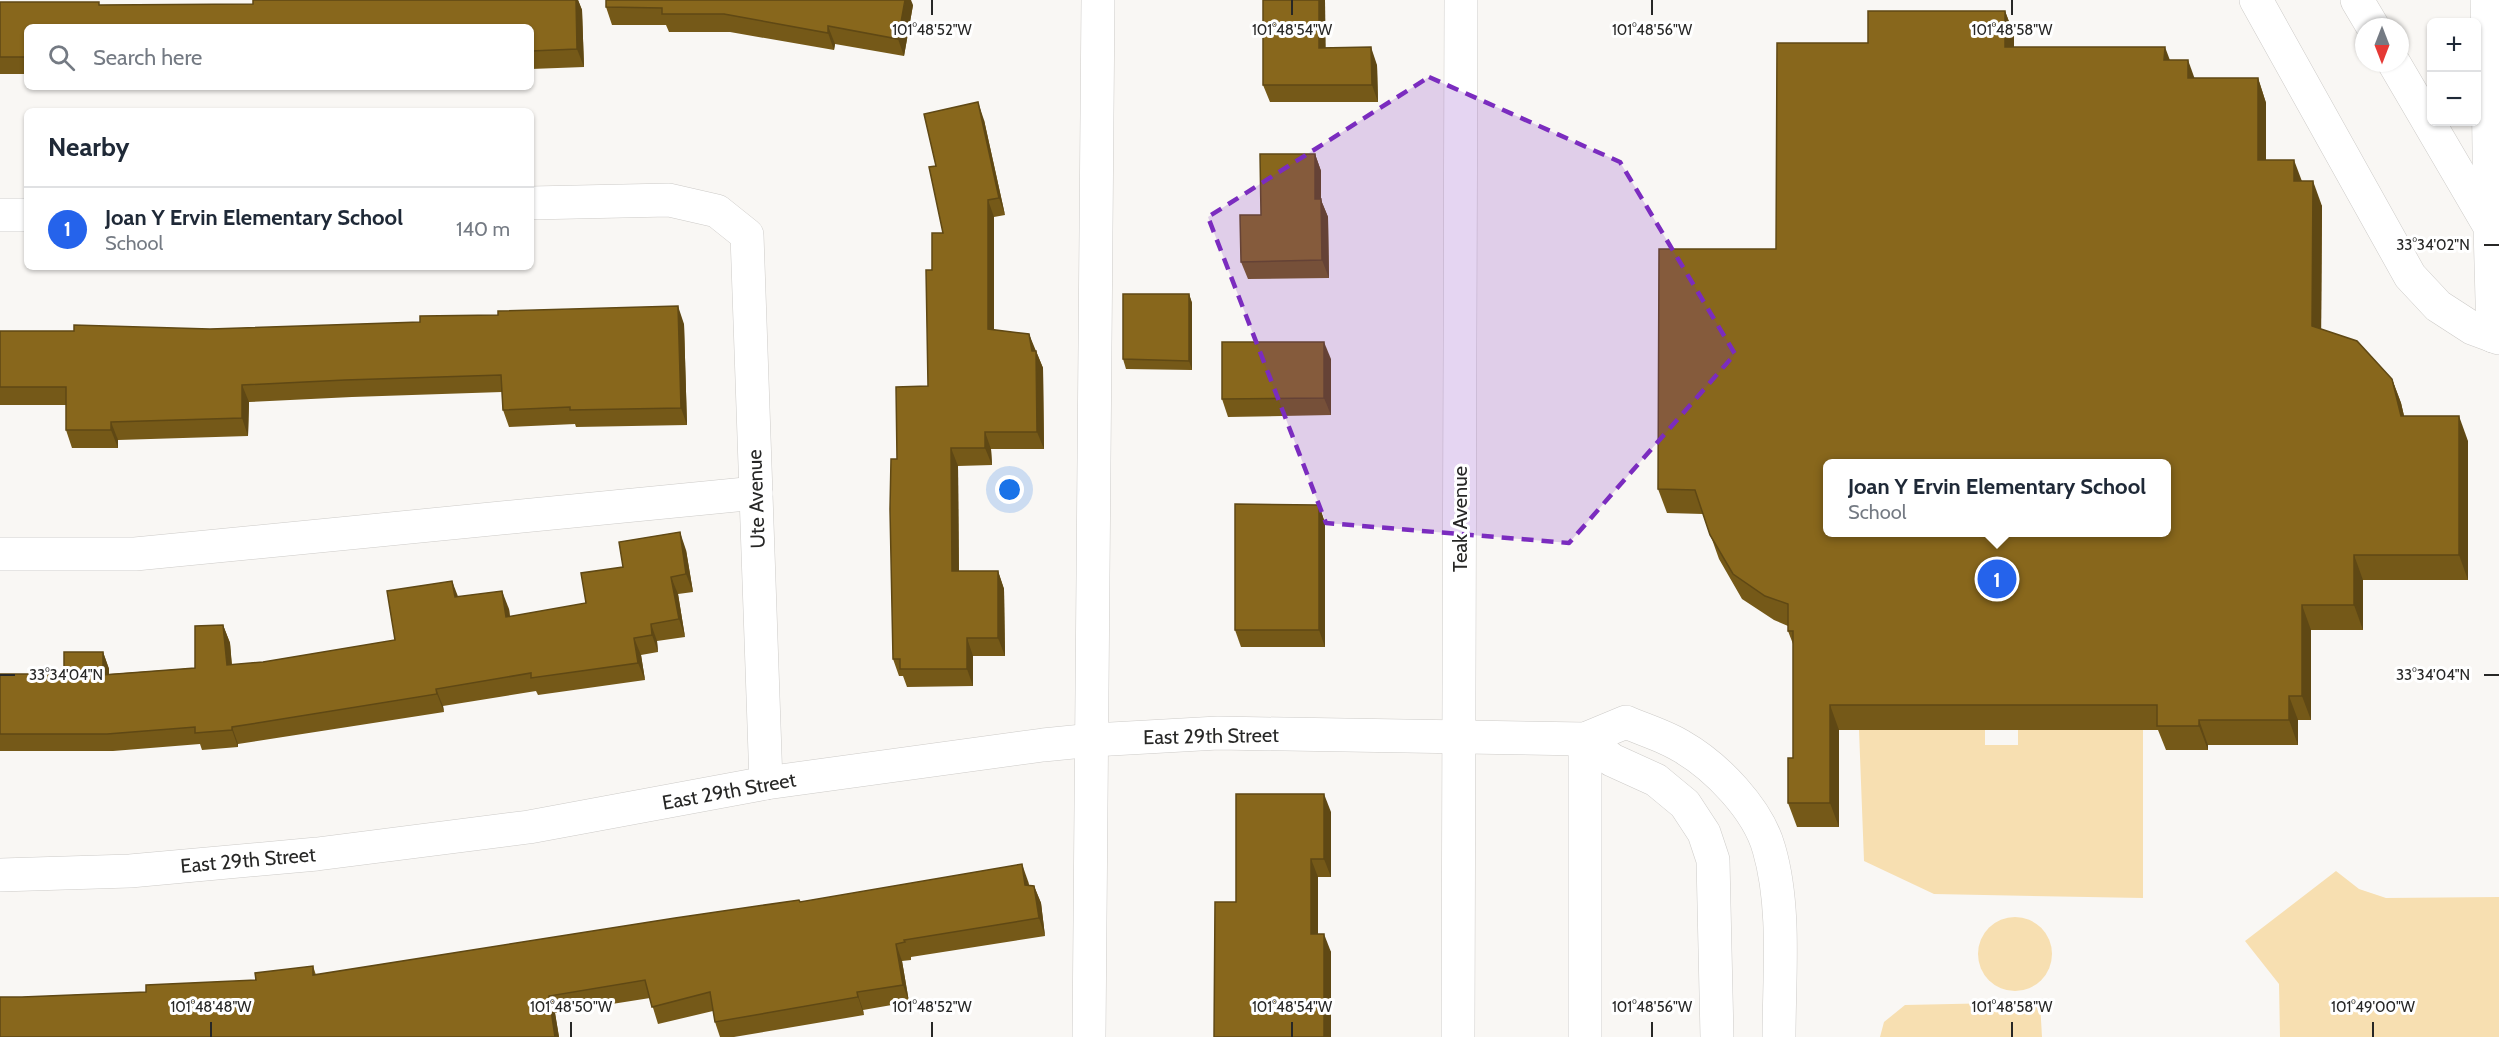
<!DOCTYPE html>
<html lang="en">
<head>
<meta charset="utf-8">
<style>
	body { margin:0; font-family:Cabin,sans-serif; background:#f2f2f3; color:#1f2937 }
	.controls { position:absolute; right:18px; top:18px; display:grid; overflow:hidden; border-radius:9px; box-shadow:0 2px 4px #0004 }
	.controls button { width:54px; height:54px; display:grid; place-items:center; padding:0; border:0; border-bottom:2px solid #e0e1e3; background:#fff; color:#1f2937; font:30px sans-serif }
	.compass { position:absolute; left:2355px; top:18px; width:54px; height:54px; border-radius:50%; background:#fff; box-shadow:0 2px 4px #0004; rotate:180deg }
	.you { position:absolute; left:1010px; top:490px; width:21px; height:21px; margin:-15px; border:4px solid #fff; border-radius:50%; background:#1a73e8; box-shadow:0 0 0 9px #1a73e833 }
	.badge { display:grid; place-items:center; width:39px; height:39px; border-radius:50%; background:#2563eb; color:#fff; font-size:20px; font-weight:700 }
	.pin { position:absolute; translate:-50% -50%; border:3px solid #fff; box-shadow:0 2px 6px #0006 }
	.popup { position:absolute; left:1823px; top:459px; width:348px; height:78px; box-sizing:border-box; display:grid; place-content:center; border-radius:9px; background:#fff; filter:drop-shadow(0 2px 4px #0005); font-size:20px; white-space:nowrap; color:#747a83 }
	.popup b { font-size:22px; color:#1f2937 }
	.popup::after { content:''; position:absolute; left:50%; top:100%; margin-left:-12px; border:12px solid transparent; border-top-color:#fff }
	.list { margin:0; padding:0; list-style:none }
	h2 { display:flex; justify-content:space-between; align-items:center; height:78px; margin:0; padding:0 24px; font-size:26px }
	h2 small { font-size:20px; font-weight:400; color:#747a83 }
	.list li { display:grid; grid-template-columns:39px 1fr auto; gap:18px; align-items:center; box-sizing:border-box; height:84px; padding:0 24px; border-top:2px solid #e0e1e3 }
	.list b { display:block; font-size:22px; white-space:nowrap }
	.list p { margin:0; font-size:20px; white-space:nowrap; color:#747a83 }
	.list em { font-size:20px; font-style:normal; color:#747a83 }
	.icon { flex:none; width:33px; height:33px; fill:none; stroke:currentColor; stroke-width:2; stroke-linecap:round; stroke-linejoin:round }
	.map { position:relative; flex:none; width:2499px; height:1037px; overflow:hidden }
	.search { position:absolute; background:#fff; box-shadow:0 2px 4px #0004; left:24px; top:24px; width:510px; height:66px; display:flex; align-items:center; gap:15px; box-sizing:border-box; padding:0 21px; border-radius:9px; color:#747a83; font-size:22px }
	.panel { position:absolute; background:#fff; box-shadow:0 2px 4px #0004; left:24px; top:108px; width:510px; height:162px; border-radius:9px }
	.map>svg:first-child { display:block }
	.green { fill:#f7dfb1 }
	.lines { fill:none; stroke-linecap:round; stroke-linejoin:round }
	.minor-casing { stroke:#cdcbc8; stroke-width:34 }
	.minor { stroke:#fff; stroke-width:33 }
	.wall { fill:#755918 }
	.shaded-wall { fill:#5f4814 }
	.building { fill:#88671c; stroke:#5f4814; stroke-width:1.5; fill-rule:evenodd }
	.marked { fill:#7b2cbf; fill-opacity:0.2; stroke:#7b2cbf; stroke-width:4.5; stroke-dasharray:12 8; stroke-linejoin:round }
	.ticks { fill:none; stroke:#272726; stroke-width:2 }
	.labels { text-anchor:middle; stroke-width:6; stroke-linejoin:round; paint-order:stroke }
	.street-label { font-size:20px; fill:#272726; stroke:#fff }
	.ticks-label { font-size:15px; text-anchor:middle; fill:#272726; stroke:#fff; stroke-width:6; stroke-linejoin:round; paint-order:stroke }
</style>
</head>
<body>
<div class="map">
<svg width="2499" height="1037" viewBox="0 0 2499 1037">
	<rect width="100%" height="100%" fill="#f9f7f4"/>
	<g class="green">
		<polygon points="2018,729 2143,730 2143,898 1934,894 1864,861 1859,730 1985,730 1985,745 2018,745"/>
		<polygon points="2336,871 2359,889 2386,898 2499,897 2499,1037 2280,1037 2279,984 2245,941"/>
		<circle cx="2015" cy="954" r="37"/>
		<polygon points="2040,1002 2042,1037 1880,1037 1884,1022 1905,1005"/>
	</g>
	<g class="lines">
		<defs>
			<g id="minor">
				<polyline points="2256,0 2410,276 2438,306 2472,328 2499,338"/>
				<polyline points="2357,0 2373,27"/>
				<polyline points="2487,0 2490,222"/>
				<polyline points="2394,63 2490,227 2493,336"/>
				<polyline points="531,203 669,200 717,211 747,235 766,783"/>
				<polyline points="0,215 27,215"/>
				<polyline points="0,554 135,554 756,493"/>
				<polyline points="1585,739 1612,760 1656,780 1685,804 1704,833 1713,860 1717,1037"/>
				<polyline points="1585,739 1585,1037"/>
				<path d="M 0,875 L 130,871 L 317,854 L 529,827 L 766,783 L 1043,745 L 1093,740 L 1218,733 L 1585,739 L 1626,722 C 1644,730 1665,736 1681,746 C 1716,766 1758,809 1769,849 C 1786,907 1779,977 1779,1037"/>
				<polyline points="1089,1037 1098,0"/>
				<polyline points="1458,1037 1461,0"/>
			</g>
		</defs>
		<use href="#minor" class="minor-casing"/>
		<use href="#minor" class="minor"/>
	</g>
	<g class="wall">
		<polygon points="253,0 578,0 582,10 584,67 531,69 531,27 27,27 27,74 0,74 0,2 101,5 253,4"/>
		<polygon points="1325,0 1325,48 1377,65 1378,102 1270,102 1263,85"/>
		<polygon points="913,5 904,56 835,44 834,50 730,32 669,32 666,25 612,25 606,7"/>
		<polygon points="2005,11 2014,35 2014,47 2170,60 2194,78 2258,78 2266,103 2266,160 2302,181 2322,206 2321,329 2392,379 2401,403 2404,416 2468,441 2468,580 2363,580 2363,630 2311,630 2311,720 2298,720 2298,745 2208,745 2208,750 2166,750 2158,730 1839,730 1839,827 1797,827 1788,803 1793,758 1793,644 1788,631 1788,626 1774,620 1742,599 1719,559 1703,514 1667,513 1658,489 1776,249 1868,43"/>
		<polygon points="984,120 1005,215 994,217 994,330 1029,334 1035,351 1036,351 1043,368 1044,449 991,449 992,465 958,466 959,571 998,571 1004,589 1005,656 973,656 973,686 907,687 903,676 899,676 893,659 897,459 928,386 932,270 943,233 936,166"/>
		<polygon points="1315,154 1321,171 1321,200 1328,217 1329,278 1248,279 1241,262 1261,215"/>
		<polygon points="1189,294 1192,303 1192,370 1126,369 1123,359"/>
		<polygon points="684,324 687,425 576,427 575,424 509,427 503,410 502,392 352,397 249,402 248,436 118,440 118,448 72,448 66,430 66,405 0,405 0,330 0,331 74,331"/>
		<polygon points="1331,359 1331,415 1228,417 1222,399"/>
		<polygon points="1319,505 1325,523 1325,647 1241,647 1235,630"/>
		<polygon points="686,550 693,592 678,594 685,637 657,641 658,652 641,655 645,680 538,695 536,691 443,706 444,712 238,744 238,747 202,750 200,744 113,751 0,751 0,674 64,674 103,652 109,669 109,674 195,668 223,625 230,643 232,665 263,662 395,640 458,597 509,609 510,617 586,603 623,567"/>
		<polygon points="1331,812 1331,877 1318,877 1318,934 1331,952 1331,1037 1236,902"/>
		<polygon points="1028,881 1029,885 1034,886 1041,903 1045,936 911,957 911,960 902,961 909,1002 863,1010 864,1015 734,1037 720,1037 715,1022 713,1011 658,1024 650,998 555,1013 559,1037 0,1037 22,997 146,992 256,980 313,966 316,975 800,902"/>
	</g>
	<g class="shaded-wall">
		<polygon points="576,0 578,0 582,10 584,67 577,49"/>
		<polygon points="905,0 911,0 913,5 904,56 898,39"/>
		<polygon points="1319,0 1325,0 1326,66 1319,48"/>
		<polygon points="2005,11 2014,35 2014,71 2005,47"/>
		<polygon points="828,26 835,44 834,50 828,33"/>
		<polygon points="1371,47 1377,65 1378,102 1372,85"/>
		<polygon points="2165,47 2174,71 2164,60"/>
		<polygon points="2188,60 2197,85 2188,78"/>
		<polygon points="2258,78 2266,103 2266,184 2258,160"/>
		<polygon points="978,102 984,120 1005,215 999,198"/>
		<polygon points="1315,154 1321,171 1321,200 1328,217 1329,278 1322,260 1315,199"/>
		<polygon points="2294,160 2303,184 2294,181"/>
		<polygon points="2313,181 2322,206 2321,351 2312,326"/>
		<polygon points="988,200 994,217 994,347 988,329"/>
		<polygon points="1189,294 1192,303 1192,370 1189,361"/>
		<polygon points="678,306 684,324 687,425 681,408"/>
		<polygon points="1029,334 1043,368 1044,449 1037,432 1032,351"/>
		<polygon points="1324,342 1331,359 1331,415 1324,398"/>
		<polygon points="2392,379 2401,403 2410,441 2401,416"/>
		<polygon points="242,385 249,402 248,436 242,418"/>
		<polygon points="2459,416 2468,441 2468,580 2459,555"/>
		<polygon points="111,422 118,440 118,448 111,430"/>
		<polygon points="985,432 991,449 992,465 985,448"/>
		<polygon points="951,448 958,466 959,589 952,571"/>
		<polygon points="1319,505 1325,523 1325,647 1319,630"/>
		<polygon points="680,532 686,550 693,592 686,574"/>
		<polygon points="2354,555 2363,580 2363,630 2354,605"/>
		<polygon points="998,571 1004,589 1005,656 998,638"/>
		<polygon points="671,577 678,594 685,637 679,619"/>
		<polygon points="452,581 459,599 455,597"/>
		<polygon points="502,591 509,609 512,635 506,617"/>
		<polygon points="2302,605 2311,630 2311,720 2302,696"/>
		<polygon points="651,624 657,641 658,652 652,635"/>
		<polygon points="223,625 230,643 233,682 227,665"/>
		<polygon points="634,638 641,655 645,680 638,663"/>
		<polygon points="967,638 973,656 973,686 967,669"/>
		<polygon points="103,652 109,669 109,692 103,675"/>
		<polygon points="436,689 443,706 444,712 437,694"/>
		<polygon points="2289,696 2298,720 2298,745 2289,720"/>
		<polygon points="1830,705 1839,730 1839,827 1830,803"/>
		<polygon points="2199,720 2208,745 2208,750 2199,726"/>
		<polygon points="232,727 238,744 238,747 232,730"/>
		<polygon points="1324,794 1331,812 1331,877 1324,859"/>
		<polygon points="1311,859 1318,877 1318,952 1311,934"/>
		<polygon points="1022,864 1028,881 1032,902 1025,885"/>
		<polygon points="1034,886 1041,903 1045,936 1039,918"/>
		<polygon points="1324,934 1331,952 1331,1037 1324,1037"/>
		<polygon points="896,944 902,961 909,1002 903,985"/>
		<polygon points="857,992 863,1010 864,1015 858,997"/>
		<polygon points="549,996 555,1013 559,1037 555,1037"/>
	</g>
	<g class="building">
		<polygon points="253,0 576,0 577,49 531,51 531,27 27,27 27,57 0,57 0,2 99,2 99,5 253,4"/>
		<polygon points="606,0 905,0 898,39 828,26 828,33 724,14 662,14 662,8 606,7"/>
		<polygon points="1263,0 1319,0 1319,48 1371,47 1372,85 1263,85"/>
		<path d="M 1868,11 L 2005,11 L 2005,47 L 2165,47 L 2164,60 L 2188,60 L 2188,78 L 2258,78 L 2258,160 L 2294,160 L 2294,181 L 2313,181 L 2312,326 L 2357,341 L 2392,379 L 2401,416 L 2459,416 L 2459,555 L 2354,555 L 2354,605 L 2302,605 L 2302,696 L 2289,696 L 2289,720 L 2199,720 L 2199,726 L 2157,726 L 2157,705 L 1830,705 L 1830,803 L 1788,803 L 1788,758 L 1793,758 L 1793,631 L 1788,631 L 1788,604 L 1765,596 L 1733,574 L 1710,535 L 1695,490 L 1658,489 L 1659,249 L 1776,249 L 1777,43 L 1868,43 ZM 1827,464 L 2166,464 L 2166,532 L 1827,532 Z"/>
		<polygon points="978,102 999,198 988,200 988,329 1029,334 1032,351 1036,351 1037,432 985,432 985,448 951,448 952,571 998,571 998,638 967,638 967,669 900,669 900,659 893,659 890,509 891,459 897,459 896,387 928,386 926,270 932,270 932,233 943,233 929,167 936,166 924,114"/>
		<polygon points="1260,154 1315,154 1315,199 1321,199 1322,260 1241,262 1240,215 1261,215"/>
		<polygon points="1123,294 1189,294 1189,361 1123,359"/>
		<polygon points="678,306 681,408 570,410 570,407 503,410 501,375 345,380 242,385 242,418 111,422 111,430 66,430 66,387 0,387 0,331 74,331 74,325 210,329 420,322 420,316 498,315 498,311"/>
		<polygon points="1222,342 1324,342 1324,398 1222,399"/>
		<polygon points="1235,504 1319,505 1319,630 1235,630"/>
		<polygon points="680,532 686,574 671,577 679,619 651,624 652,635 634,638 638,663 531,678 531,673 436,689 437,694 232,727 232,730 195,733 195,727 107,734 0,734 0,674 64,674 64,652 103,652 103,675 195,668 195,626 223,625 227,665 263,662 395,640 387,591 452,581 455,597 502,591 506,617 586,603 581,573 623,567 619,542"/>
		<polygon points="1236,794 1324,794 1324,859 1311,859 1311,934 1324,934 1324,1037 1214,1037 1215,902 1236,902"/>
		<polygon points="1022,864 1025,885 1034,886 1039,918 904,940 905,942 896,944 903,985 857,992 858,997 715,1022 710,992 652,1007 645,980 549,996 555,1037 0,1037 0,997 22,997 146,992 146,985 256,980 255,973 313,966 313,975 675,918 799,900 800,902"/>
	</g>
	<path class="marked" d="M 1429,77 L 1620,162 L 1735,354 L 1569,543 L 1326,523 L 1208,217 Z"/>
	<path class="ticks" d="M 932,0 L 932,15M 1292,0 L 1292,15M 1652,0 L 1652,15M 2012,0 L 2012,15M 2484,245 L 2499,245M 0,675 L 15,675M 2484,675 L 2499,675M 211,1022 L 211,1037M 571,1022 L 571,1037M 932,1022 L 932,1037M 1292,1022 L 1292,1037M 1652,1022 L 1652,1037M 2012,1022 L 2012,1037M 2373,1022 L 2373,1037"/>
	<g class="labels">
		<g class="street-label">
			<text transform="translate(756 499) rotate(-92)" y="7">Ute Avenue</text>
			<text transform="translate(1460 519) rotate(-90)" y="7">Teak Avenue</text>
			<text transform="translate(1211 736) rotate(-1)" y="7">East 29th Street</text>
			<text transform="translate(729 791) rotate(-10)" y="7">East 29th Street</text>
			<text transform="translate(248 860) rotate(-5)" y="7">East 29th Street</text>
		</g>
	</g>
	<g class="ticks-label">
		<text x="932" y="35">101°48'52"W</text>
		<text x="1292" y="35">101°48'54"W</text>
		<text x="1652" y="35">101°48'56"W</text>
		<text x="2012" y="35">101°48'58"W</text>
		<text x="2433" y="250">33°34'02"N</text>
		<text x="2433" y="680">33°34'04"N</text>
		<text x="66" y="680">33°34'04"N</text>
		<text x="211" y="1012">101°48'48"W</text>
		<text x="571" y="1012">101°48'50"W</text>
		<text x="932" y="1012">101°48'52"W</text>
		<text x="1292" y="1012">101°48'54"W</text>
		<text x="1652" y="1012">101°48'56"W</text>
		<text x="2012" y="1012">101°48'58"W</text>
		<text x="2373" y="1012">101°49'00"W</text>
	</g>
</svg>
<div class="controls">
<button>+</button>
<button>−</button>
</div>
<svg class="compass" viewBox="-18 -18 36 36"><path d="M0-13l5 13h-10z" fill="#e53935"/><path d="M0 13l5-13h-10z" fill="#747a83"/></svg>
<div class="you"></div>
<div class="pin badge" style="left:1997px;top:579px">1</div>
<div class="popup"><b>Joan Y Ervin Elementary School</b>School</div>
<div class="search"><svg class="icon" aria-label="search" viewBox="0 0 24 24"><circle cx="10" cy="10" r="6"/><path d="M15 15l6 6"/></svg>Search here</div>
<section class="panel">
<h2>Nearby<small></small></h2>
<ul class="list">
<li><span class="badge">1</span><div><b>Joan Y Ervin Elementary School</b><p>School</p></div><em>140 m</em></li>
</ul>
</section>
</div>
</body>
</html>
